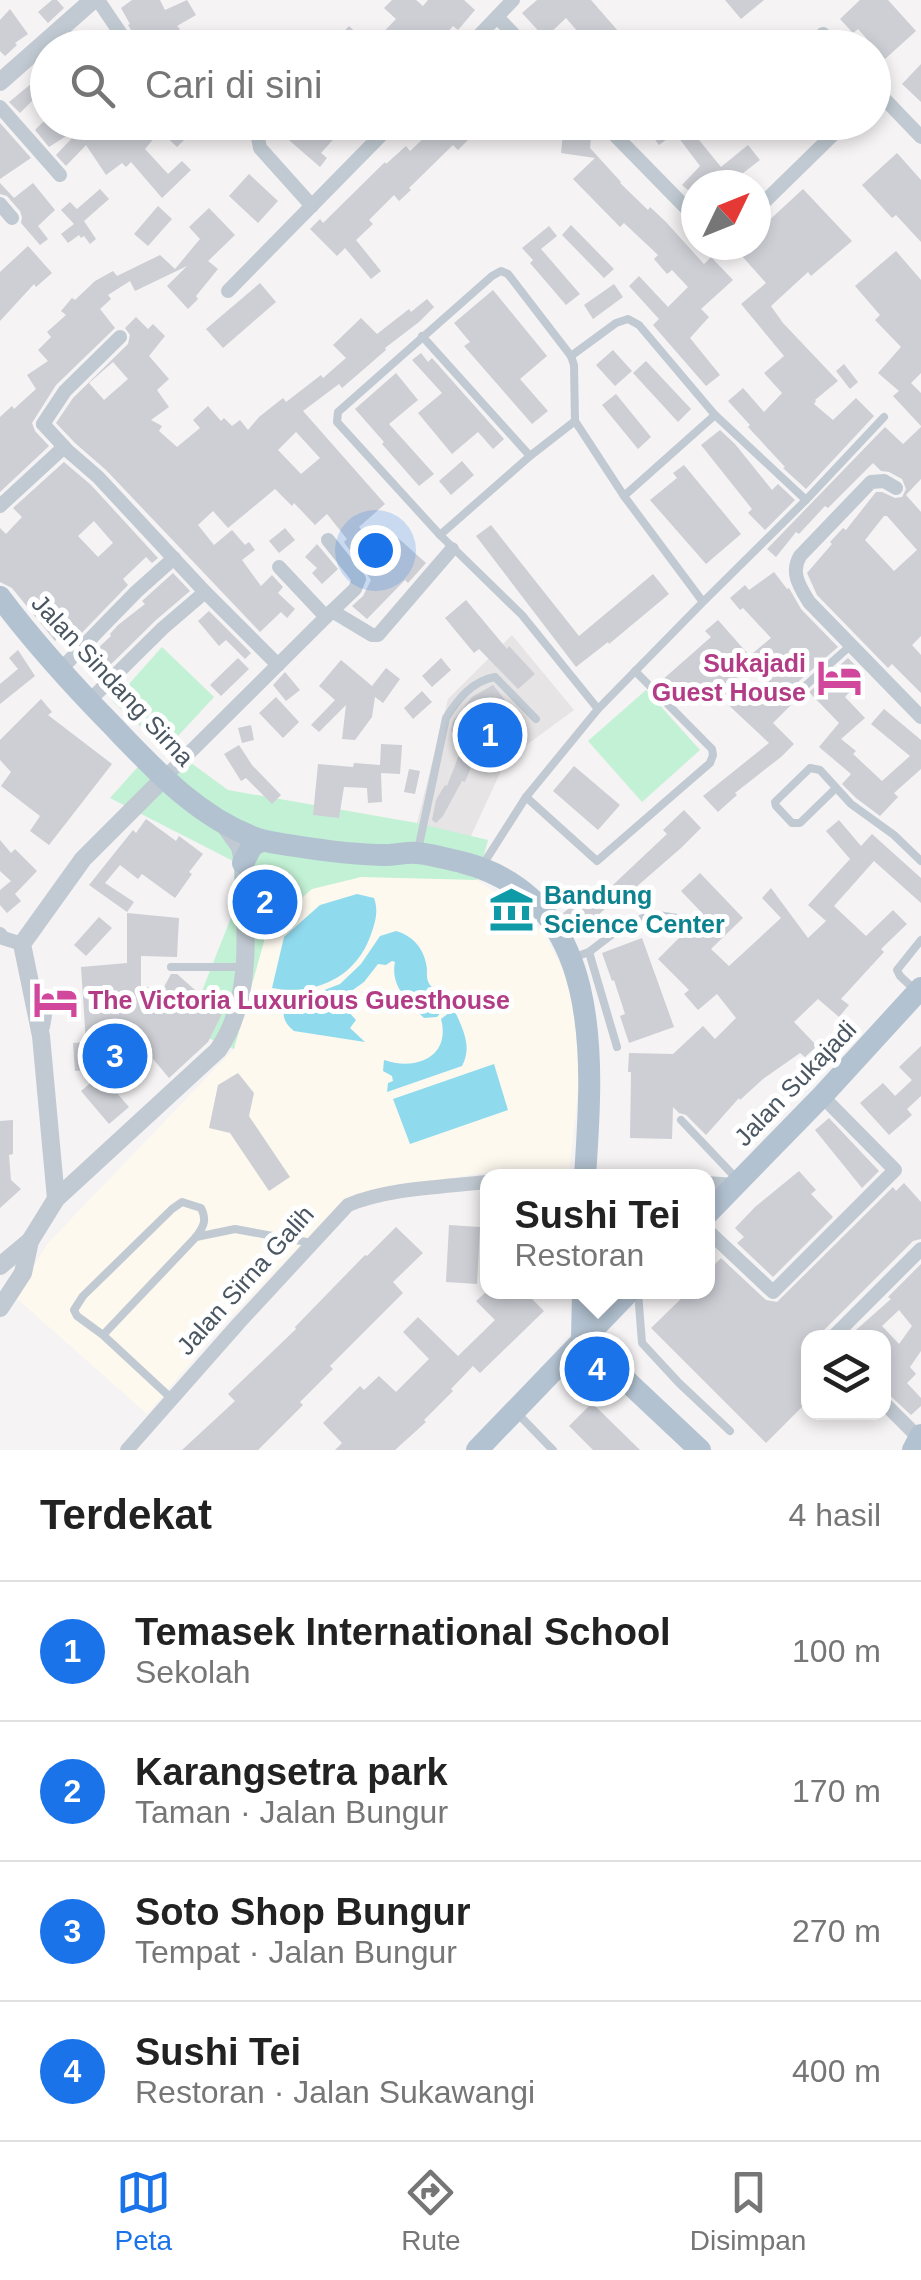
<!DOCTYPE html>
<html lang="id">
<head>
<meta charset="utf-8">
<style>
	body { margin:0; font-family:Arial,sans-serif; background:#f6f6f6; color:#222 }
	.controls { position:absolute; right:30px; bottom:30px; display:grid; overflow:hidden; border-radius:20px; box-shadow:0 5px 15px #0003 }
	.controls button { width:90px; height:90px; display:grid; place-items:center; padding:0; border:0; border-bottom:2px solid #e0e0e0; background:#fff; color:#222; font:50px sans-serif }
	.compass { position:absolute; left:681px; top:170px; width:90px; height:90px; border-radius:50%; background:#fff; box-shadow:0 5px 15px #0003; rotate:47deg }
	.you { position:absolute; left:375px; top:550px; width:35px; height:35px; margin:-25px; border:8px solid #fff; border-radius:50%; background:#1a73e8; box-shadow:0 0 0 15px #1a73e833 }
	.badge { display:grid; place-items:center; width:65px; height:65px; border-radius:50%; background:#1a73e8; color:#fff; font-size:32px; font-weight:700 }
	.pin { position:absolute; translate:-50% -50%; border:5px solid #fff; box-shadow:0 2px 10px #0006 }
	.popup { position:absolute; left:480px; top:1169px; width:235px; height:130px; box-sizing:border-box; display:grid; place-content:center; border-radius:20px; background:#fff; filter:drop-shadow(0 2px 8px #0005); font-size:32px; white-space:nowrap; color:#767676 }
	.popup b { font-size:38px; color:#222 }
	.popup::after { content:''; position:absolute; left:50%; top:100%; margin-left:-20px; border:20px solid transparent; border-top-color:#fff }
	.list { margin:0; padding:0; list-style:none }
	h2 { display:flex; justify-content:space-between; align-items:center; height:130px; margin:0; padding:0 40px; font-size:42px }
	h2 small { font-size:32px; font-weight:400; color:#767676 }
	.list li { display:grid; grid-template-columns:65px 1fr auto; gap:30px; align-items:center; box-sizing:border-box; height:140px; padding:0 40px; border-top:2px solid #e0e0e0 }
	.list b { display:block; font-size:38px; white-space:nowrap }
	.list p { margin:0; font-size:32px; white-space:nowrap; color:#767676 }
	.list em { font-size:32px; font-style:normal; color:#767676 }
	.icon { flex:none; width:55px; height:55px; fill:none; stroke:currentColor; stroke-width:2; stroke-linecap:round; stroke-linejoin:round }
	.map { position:relative; flex:none; width:921px; height:1450px; overflow:hidden }
	.search { position:absolute; background:#fff; box-shadow:0 5px 15px #0003; left:30px; right:30px; top:30px; height:110px; display:flex; align-items:center; gap:25px; box-sizing:border-box; padding:0 35px; border-radius:55px; color:#767676; font-size:38px }
	.sheet { height:690px; background:#fff }
	nav { display:flex; justify-content:space-around; align-items:center; box-sizing:border-box; height:140px; border-top:2px solid #e0e0e0; background:#fff; font-size:28px; color:#767676 }
	nav a { display:grid; justify-items:center; gap:5px }
	nav .on { color:#1a73e8 }
	.map>svg:first-child { display:block }
	.commercial { fill:#fdf9ef }
	.education { fill:#e6e4e5 }
	.green { fill:#c3f1d5 }
	.water { fill:#90daee }
	.building { fill:#cdcfd5; fill-rule:evenodd }
	.lines { fill:none; stroke-linecap:round; stroke-linejoin:round }
	.service { stroke:#c1cad2; stroke-width:8 }
	.minor { stroke:#c1cad2; stroke-width:14 }
	.tertiary { stroke:#c1cad2; stroke-width:18 }
	.primary { stroke:#b3c2d1; stroke-width:22 }
	.labels { text-anchor:middle; stroke-width:10; stroke-linejoin:round; paint-order:stroke }
	.hotel-label { font-size:25px; font-weight:bold; fill:#b23c85; stroke:#fff; text-anchor:end }
	.street-label { font-size:25px; fill:#4a5661; stroke:#fff }
	.culture-label { font-size:25px; font-weight:bold; fill:#0d838f; stroke:#fff; text-anchor:start }
</style>
</head>
<body>
<div class="map">
<svg width="921" height="1450" viewBox="0 0 921 1450">
	<rect width="100%" height="100%" fill="#f5f3f3"/>
	<polygon class="commercial" points="436,875 477,880 521,910 545,935 565,973 579,1023 581,1064 569,1175 482,1173 367,1192 347,1199 331,1213 217,1332 147,1414 14,1296 48,1243 234,1049 268,927 312,889 361,877"/>
	<polygon class="education" points="512,635 574,710 506,760 470,838 417,823 448,699"/>
	<g class="green">
		<polygon points="162,647 214,697 166,749 113,702"/>
		<polygon points="646,690 700,750 642,802 588,741"/>
		<polygon points="144,760 166,781 187,760 228,790 417,823 488,840 477,880 361,877 312,889 268,927 234,1049 187,1029 232,915 235,862 110,798"/>
	</g>
	<g class="water">
		<path d="M 357,894 L 374,898 C 379,912 375,923 370,937 C 355,978 314,996 272,988 L 284,937 L 320,905 Z"/>
		<path d="M 396,931 C 414,936 425,950 427,969 C 427,975 426,979 430,985 C 436,992 445,994 451,1001 L 437,1017 L 424,1018 C 408,1002 390,986 395,962 L 392,961 L 386,965 L 378,964 L 364,982 L 350,992 L 354,999 L 346,1009 L 356,1020 L 350,1028 L 365,1042 L 294,1031 C 283,1022 282,1015 285,1002 L 296,996 L 322,991 L 340,984 L 361,964 L 380,936 Z"/>
		<path d="M 454,1009 C 462,1028 473,1046 462,1066 L 387,1092 L 388,1083 L 393,1081 L 392,1076 L 383,1071 L 384,1060 C 416,1071 451,1057 441,1019 Z"/>
		<polygon points="494,1064 508,1110 410,1144 393,1099"/>
	</g>
	<g class="building">
		<polygon points="52,0 57,0 64,8 48,23 38,12"/>
		<polygon points="132,0 160,0 165,10 187,0 196,15 177,26 180,29 171,37 168,33 142,48 128,25 130,24 121,8"/>
		<polygon points="392,0 416,0 423,6 428,0 464,0 475,10 458,30 453,26 434,48 328,48 349,26 370,46 396,19 384,8"/>
		<polygon points="537,0 591,0 625,39 615,48 592,48 566,18 545,38 522,13"/>
		<polygon points="725,0 764,0 741,19"/>
		<polygon points="860,0 888,0 916,31 885,59 858,29 853,33 840,19"/>
		<polygon points="10,9 28,34 15,43 17,45 5,56 0,51 0,20"/>
		<polygon points="302,30 320,48 285,48"/>
		<polygon points="782,31 796,48 762,48"/>
		<polygon points="921,64 921,102 902,84"/>
		<polygon points="48,70 48,103 40,93 20,113 9,102"/>
		<polygon points="43,122 183,122 177,128 186,138 177,147 160,131 145,149 168,174 182,161 191,170 162,198 131,162 126,167 122,163 106,175 86,145 66,166 56,155 74,136 71,133 49,147 35,130"/>
		<polygon points="272,122 349,122 321,153 327,158 320,167 290,141"/>
		<polygon points="441,122 471,122 478,130 458,150 453,145 409,188 411,190 399,201 394,195 369,220 373,224 356,240 381,271 371,279 345,248 337,256 310,229 320,219 323,223 385,162 386,164 406,146 410,151"/>
		<polygon points="642,122 689,122 686,124 721,167 748,145 760,160 734,180 740,185 696,185 696,197 682,185 700,166 675,133 659,145"/>
		<polygon points="0,123 31,158 0,179"/>
		<polygon points="563,133 591,137 590,148 621,182 620,183 648,210 650,207 666,222 704,264 711,257 733,280 701,309 709,317 690,338 720,375 706,386 653,325 659,319 629,286 639,276 668,307 688,287 672,270 667,274 654,259 658,255 624,223 620,227 573,179 595,158 561,153"/>
		<polygon points="897,153 921,180 921,242 896,215 892,218 862,185"/>
		<polygon points="249,174 278,201 258,223 229,196"/>
		<polygon points="0,183 14,198 33,183 55,210 38,226 48,239 40,245 21,223 22,217 20,211 7,196 0,194"/>
		<polygon points="100,189 109,199 84,221 96,239 90,244 84,236 81,238 79,235 68,243 61,234 74,224 61,210 70,202 77,209"/>
		<polygon points="803,189 852,241 811,276 808,272 771,306 783,323 838,381 815,400 816,401 814,404 833,420 856,398 874,416 806,489 783,468 785,467 748,427 750,425 728,401 743,388 764,412 782,393 764,373 784,356 741,304 766,283 741,255 751,245 756,245 756,240 768,229 764,225"/>
		<polygon points="158,206 172,219 148,246 134,234"/>
		<polygon points="209,208 235,235 208,261 218,269 196,296 198,299 188,309 167,286 187,266 135,291 130,281 108,295 111,299 100,309 115,328 56,385 32,423 35,431 49,446 0,492 0,417 12,406 14,409 36,389 27,375 48,361 38,350 51,337 47,332 66,315 61,311 72,298 75,300 95,281 113,271 117,276 160,255 175,269 200,239 189,227"/>
		<polygon points="571,225 614,269 604,278 562,235"/>
		<polygon points="549,226 557,236 541,249 580,294 566,305 530,263 533,260 522,248"/>
		<polygon points="28,246 52,273 36,287 34,284 0,321 0,272"/>
		<polygon points="896,251 921,280 921,373 911,383 921,393 921,426 893,396 899,391 878,373 901,347 875,320 880,315 855,286"/>
		<polygon points="260,283 276,302 223,348 206,329"/>
		<polygon points="614,284 623,297 593,319 584,305"/>
		<polygon points="493,290 547,356 520,379 548,411 532,424 464,346 470,342 454,323"/>
		<path d="M 427,299 L 434,307 L 419,322 L 385,348 L 386,350 L 342,388 L 339,384 L 303,411 L 385,504 L 359,527 L 383,553 L 398,538 L 426,563 L 408,583 L 405,580 L 367,619 L 352,606 L 363,596 L 371,580 L 344,542 L 347,539 L 327,514 L 315,525 L 294,503 L 292,506 L 275,489 L 228,528 L 213,511 L 198,525 L 214,545 L 232,530 L 245,545 L 249,542 L 255,550 L 242,560 L 261,586 L 272,575 L 283,587 L 278,593 L 295,609 L 287,618 L 281,612 L 260,632 L 106,470 L 75,443 L 56,423 L 73,398 L 128,344 L 130,335 L 125,328 L 136,317 L 148,329 L 153,324 L 165,336 L 149,356 L 169,379 L 157,390 L 169,407 L 151,420 L 162,426 L 159,431 L 177,447 L 200,428 L 193,420 L 208,406 L 221,421 L 224,418 L 232,426 L 240,420 L 248,430 L 259,417 L 283,398 L 286,402 L 321,375 L 323,378 L 346,358 L 333,345 L 361,318 L 377,334 L 409,309 L 411,312 ZM 113,362 L 128,379 L 104,400 L 89,383 ZM 296,432 L 320,458 L 301,474 L 278,450 Z"/>
		<polygon points="613,350 632,371 615,386 596,365"/>
		<polygon points="421,353 428,362 432,358 504,439 493,449 478,432 452,454 418,413 442,393 412,360"/>
		<polygon points="646,361 691,409 678,422 633,373"/>
		<polygon points="844,364 858,382 850,389 836,371"/>
		<polygon points="396,373 418,400 389,424 434,474 419,486 382,444 384,442 355,409"/>
		<polygon points="616,394 651,437 638,449 602,405"/>
		<path d="M 885,427 L 903,444 L 921,427 L 921,479 L 906,495 L 921,512 L 921,636 L 912,645 L 921,655 L 921,693 L 892,664 L 888,668 L 817,595 L 807,573 L 832,544 L 830,542 L 843,528 L 846,530 L 876,492 L 882,492 L 895,498 L 902,497 L 906,489 L 902,479 L 889,472 L 881,471 L 873,463 L 828,508 L 825,506 L 799,534 L 796,532 L 776,557 L 767,549 ZM 884,516 L 887,516 L 917,550 L 894,571 L 865,540 Z"/>
		<polygon points="720,430 735,444 772,490 778,484 795,500 765,530 748,513 752,509 701,445"/>
		<polygon points="462,461 474,475 451,495 439,481"/>
		<path d="M 64,462 L 91,485 L 158,558 L 152,563 L 146,557 L 123,579 L 128,585 L 72,643 L 63,634 L 55,641 L 12,588 L 0,582 L 0,528 L 6,534 L 22,517 L 13,508 ZM 94,521 L 113,543 L 98,557 L 78,536 Z"/>
		<polygon points="684,465 741,534 706,564 650,500 677,478 673,473"/>
		<polygon points="491,525 579,636 653,574 669,594 609,644 608,642 576,667 476,536"/>
		<polygon points="285,528 295,540 279,553 269,541"/>
		<polygon points="317,544 338,569 322,584 312,573 317,568 305,557"/>
		<polygon points="774,572 787,589 789,588 801,609 838,647 799,681 797,688 802,694 773,723 794,744 781,757 735,793 737,795 718,812 703,796 769,743 706,684 682,705 661,681 711,637 705,631 718,620 756,663 734,680 751,697 772,675 753,653 771,638 743,608 740,610 730,598 745,585 749,590"/>
		<polygon points="173,573 190,591 156,620 99,676 92,666 105,656 98,648 111,636 110,634 118,625 145,604 142,601"/>
		<polygon points="466,600 507,649 509,646 535,674 518,689 479,649 474,653 445,618"/>
		<polygon points="209,611 251,653 245,659 226,640 219,646 198,621"/>
		<polygon points="18,650 35,676 0,704 0,684 18,669 9,658"/>
		<polygon points="238,658 249,669 221,696 210,685"/>
		<polygon points="441,658 451,670 432,687 422,676"/>
		<polygon points="848,658 865,675 845,697 865,718 841,739 856,751 853,754 882,781 910,756 871,724 884,709 921,740 921,769 894,793 898,797 880,816 856,798 842,784 851,774 819,747 839,723 809,692"/>
		<polygon points="341,660 372,686 386,668 400,679 383,703 375,697 372,717 355,740 342,739 346,705 319,732 311,725 335,700 319,686"/>
		<polygon points="285,672 300,690 286,701 273,685"/>
		<polygon points="493,685 526,726 498,748 496,745 484,759 477,753 465,782 462,781 443,816 436,823 432,820 436,800 445,785 447,786 464,742 451,731 453,721 472,697"/>
		<polygon points="422,691 432,702 413,719 404,708"/>
		<polygon points="276,697 299,722 283,738 259,713"/>
		<polygon points="41,699 52,712 48,715 112,764 49,845 30,831 40,816 1,786 11,772 0,760 0,740"/>
		<polygon points="251,725 254,740 242,743 238,728"/>
		<polygon points="381,744 402,745 400,774 381,773 382,802 368,803 367,788 344,787 339,818 313,815 318,764 353,767 354,763 380,765"/>
		<polygon points="239,745 252,765 281,795 272,804 246,778 241,781 224,754"/>
		<polygon points="574,766 620,805 598,830 553,791"/>
		<polygon points="409,769 420,771 415,794 404,792"/>
		<polygon points="684,810 701,828 681,848 635,888 637,890 617,909 611,903 591,922 596,927 587,935 573,920 570,922 563,913 577,902 578,904 591,892 598,899 667,834 663,830"/>
		<polygon points="146,819 176,841 179,836 203,854 189,872 192,874 175,898 142,874 138,879 120,865 105,883 134,902 127,912 89,885 133,830 136,833"/>
		<polygon points="839,820 861,846 872,834 921,878 921,903 874,861 834,906 866,936 893,910 907,924 881,949 884,952 841,999 849,1005 839,1017 818,999 794,1022 817,1046 805,1057 800,1053 763,1079 740,1100 739,1098 706,1135 686,1115 679,1113 673,1107 672,1139 630,1138 631,1072 628,1072 629,1053 673,1054 703,1026 715,1039 736,1018 717,994 698,1010 684,994 689,990 658,959 703,914 681,891 700,873 743,918 711,949 729,966 781,918 762,898 771,888 808,938 826,921 808,905 850,859 826,831"/>
		<polygon points="0,840 11,853 15,849 37,871 15,894 21,901 7,913 0,905 0,890 11,881 0,871"/>
		<polygon points="127,913 179,918 177,957 141,956 141,987 164,987 171,974 177,974 222,1014 208,1042 169,1078 149,1054 109,1084 129,1107 109,1124 81,1091 107,1069 75,1071 73,1043 86,1042 81,967 127,963"/>
		<polygon points="99,917 112,928 86,956 74,945"/>
		<polygon points="642,938 674,1027 629,1043 620,1016 625,1014 614,980 612,981 602,953"/>
		<polygon points="921,1046 921,1096 907,1109 912,1115 889,1135 860,1103 883,1083 895,1096 912,1080 899,1067"/>
		<polygon points="238,1073 254,1093 249,1116 290,1177 269,1191 230,1133 209,1128 218,1085"/>
		<polygon points="829,1118 879,1171 862,1188 815,1130"/>
		<polygon points="13,1120 13,1154 9,1155 11,1180 21,1189 0,1208 0,1121"/>
		<polygon points="799,1171 816,1190 811,1194 833,1217 773,1277 737,1243 744,1237 735,1228 755,1207"/>
		<polygon points="904,1183 921,1202 921,1239 913,1241 824,1330 822,1338 808,1338 808,1401 766,1443 651,1328 688,1292 707,1292 707,1272 721,1258 766,1300 777,1302 893,1187 896,1191"/>
		<polygon points="449,1225 480,1227 477,1284 446,1282"/>
		<polygon points="396,1227 423,1253 393,1282 403,1293 330,1366 333,1369 300,1402 303,1405 258,1450 182,1450 235,1401 228,1394 296,1329 295,1327 365,1255 367,1256"/>
		<path d="M 921,1264 L 921,1351 L 910,1367 L 916,1374 L 907,1383 L 921,1398 L 921,1406 L 911,1415 L 884,1390 L 884,1338 L 848,1337 L 891,1299 L 888,1297 ZM 899,1310 L 912,1326 L 899,1344 L 882,1326 Z"/>
		<polygon points="486,1292 525,1292 544,1311 480,1373 473,1366 451,1389 453,1391 424,1420 426,1422 395,1450 335,1450 342,1443 323,1423 360,1386 364,1390 379,1376 396,1392 429,1359 403,1332 418,1317 458,1356 495,1320 476,1301"/>
		<polygon points="592,1403 640,1450 593,1450 569,1426"/>
	</g>
	<g class="lines">
		<g class="service">
			<polyline points="422,336 530,456"/>
			<polyline points="575,421 530,456 440,535 522,615 598,709"/>
			<polyline points="624,496 715,415"/>
			<polyline points="806,500 884,417"/>
			<polyline points="440,535 337,422 338,412 492,276 501,271 508,274 571,356"/>
			<polyline points="804,687 850,646"/>
			<polyline points="836,788 800,823 792,823 776,806 775,802 810,768 820,770 851,804 894,835 921,861"/>
			<polyline points="526,797 597,861 710,763 713,755 712,749 635,671"/>
			<path d="M 418,850 L 446,718 C 458,699 472,681 495,677 L 536,719"/>
			<polyline points="482,866 526,797 598,709 703,602 624,496 575,421 574,365 571,356 616,323 628,319 639,325 715,415 806,500 703,602"/>
			<polyline points="589,952 617,1047"/>
			<polyline points="572,958 589,952 619,929 651,914 684,919"/>
			<polyline points="171,967 242,967"/>
			<polyline points="914,989 900,976 897,970 921,940"/>
			<polyline points="46,1027 51,998"/>
			<polyline points="681,1120 736,1178"/>
			<polyline points="196,1237 235,1229 312,1243"/>
			<polyline points="638,1292 642,1343 679,1383 730,1431"/>
			<path d="M 103,1335 L 196,1237 C 204,1226 207,1220 201,1208 L 182,1202 L 172,1209 L 83,1296 L 74,1310 L 77,1316 L 103,1335 L 172,1399"/>
			<polyline points="518,1414 553,1450"/>
		</g>
		<g class="minor">
			<polyline points="98,0 125,40"/>
			<polyline points="497,17 527,48"/>
			<polyline points="823,34 836,48"/>
			<polyline points="467,48 513,0"/>
			<polyline points="874,88 921,137"/>
			<polyline points="0,107 60,175"/>
			<polyline points="262,122 257,133 260,148 312,206"/>
			<polyline points="602,122 696,218"/>
			<polyline points="0,204 12,218"/>
			<polyline points="756,210 846,122"/>
			<polyline points="228,291 394,122"/>
			<polyline points="120,337 65,391 43,424 68,451 98,477 205,592 278,665"/>
			<path d="M 896,488 L 884,481 L 871,482 L 800,556 C 790,573 800,587 809,602 L 921,717"/>
			<polyline points="0,506 64,447"/>
			<polyline points="328,540 359,579 355,589 332,611"/>
			<polyline points="279,567 326,617"/>
			<polyline points="61,669 136,592 174,558"/>
			<polyline points="89,701 163,628 205,592"/>
			<polyline points="163,779 332,611 372,635 378,635 452,549"/>
			<polyline points="0,934 3,938 22,944"/>
			<polyline points="707,1230 773,1292 895,1170 822,1096"/>
			<polyline points="832,1338 921,1249"/>
			<polyline points="884,1403 919,1438"/>
			<path d="M 127,1450 L 238,1324 L 348,1205 C 388,1188 443,1187 487,1182"/>
		</g>
		<g class="tertiary">
			<polyline points="0,82 93,0"/>
			<polyline points="707,1185 734,1187"/>
			<polyline points="56,1199 41,1036 22,944 83,859 163,779"/>
			<polyline points="0,1266 30,1241"/>
			<path d="M 0,1308 L 23,1273 L 30,1241 L 56,1199 L 218,1050 C 255,997 245,924 243,863 L 240,847 L 225,826"/>
		</g>
		<g class="primary">
			<path d="M 0,597 C 33,641 71,683 110,723 C 154,769 197,817 258,839 C 270,843 283,844 295,846 C 326,851 355,855 386,855 C 396,855 407,852 417,853 C 431,854 447,859 461,862 C 605,898 593,1060 585,1176"/>
			<polyline points="243,863 252,846 261,841"/>
			<polyline points="707,1214 822,1096 921,988"/>
			<polyline points="582,1339 700,1450"/>
			<polyline points="582,1339 583,1292"/>
			<polyline points="477,1450 629,1292"/>
			<polyline points="913,1450 921,1435"/>
		</g>
	</g>
	<defs>
		<symbol id="hotel-bare" viewBox="-9 -9 18 18"><path d="M-6-4.5h1.5V1H6V5H4.5V3h-9V5H-6ZM-4 0a1.8 1.8 0 1 1 3.6 0ZM.5 0V-2.5h3Q6-2.5 6 0Z" fill="#d1479c" stroke="#fff" stroke-width="2.5" paint-order="stroke"/></symbol>
		<symbol id="museum-bare" viewBox="-9 -9 18 18"><path d="M0-6L6-3V-2H-6V-3ZM-5-1h2V3h-2ZM-1-1h2V3h-2ZM3-1h2V3H3ZM-6 4H6V6H-6Z" fill="#0f9aa8" stroke="#fff" stroke-width="2.5" paint-order="stroke"/></symbol>
	</defs>
	<g fill-rule="evenodd">
		<use href="#hotel-bare" x="808" y="646" width="63" height="63"/>
		<use href="#museum-bare" x="480" y="878" width="63" height="63"/>
		<use href="#hotel-bare" x="24" y="968" width="63" height="63"/>
	</g>
	<g class="labels">
		<g class="hotel-label">
			<text x="806" y="672">Sukajadi<tspan x="806" dy="29">Guest House</tspan></text>
			<text x="88" y="1009" text-anchor="start">The Victoria Luxurious Guesthouse</text>
		</g>
		<g class="street-label">
			<text transform="translate(113 680) rotate(47)" y="9">Jalan Sindang Sirna</text>
			<text transform="translate(795 1083) rotate(-46)" y="9">Jalan Sukajadi</text>
			<text transform="translate(245 1280) rotate(-48)" y="9">Jalan Sirna Galih</text>
		</g>
		<g class="culture-label">
			<text x="544" y="904">Bandung<tspan x="544" dy="29">Science Center</tspan></text>
		</g>
	</g>
</svg>
<div class="controls">
<button><svg class="icon" aria-label="layers" viewBox="0 0 24 24"><path d="M12 4l9 5-9 5-9-5zM3 14l9 5 9-5"/></svg></button>
</div>
<svg class="compass" viewBox="-18 -18 36 36"><path d="M0-13l5 13h-10z" fill="#e53935"/><path d="M0 13l5-13h-10z" fill="#767676"/></svg>
<div class="you"></div>
<div class="pin badge" style="left:490px;top:735px">1</div>
<div class="pin badge" style="left:265px;top:902px">2</div>
<div class="pin badge" style="left:115px;top:1056px">3</div>
<div class="pin badge" style="left:597px;top:1369px">4</div>
<div class="popup"><b>Sushi Tei</b>Restoran</div>
<div class="search"><svg class="icon" aria-label="search" viewBox="0 0 24 24"><circle cx="10" cy="10" r="6"/><path d="M15 15l6 6"/></svg>Cari di sini</div>
</div>
<section class="sheet">
<h2>Terdekat<small>4 hasil</small></h2>
<ul class="list">
<li><span class="badge">1</span><div><b>Temasek International School</b><p>Sekolah</p></div><em>100 m</em></li>
<li><span class="badge">2</span><div><b>Karangsetra park</b><p>Taman · Jalan Bungur</p></div><em>170 m</em></li>
<li><span class="badge">3</span><div><b>Soto Shop Bungur</b><p>Tempat · Jalan Bungur</p></div><em>270 m</em></li>
<li><span class="badge">4</span><div><b>Sushi Tei</b><p>Restoran · Jalan Sukawangi</p></div><em>400 m</em></li>
</ul>
</section>
<nav>
<a class="on"><svg class="icon" aria-label="map" viewBox="0 0 24 24"><path d="M3 6l6-2 6 2 6-2v14l-6 2-6-2-6 2zM9 4v14M15 6v14"/></svg>Peta</a>
<a><svg class="icon" aria-label="directions" viewBox="0 0 24 24"><path d="M12 3l9 9-9 9-9-9zM9 14v-3h6M13 9l2 2-2 2"/></svg>Rute</a>
<a><svg class="icon" aria-label="saved" viewBox="0 0 24 24"><path d="M7 4h10v16l-5-4-5 4z"/></svg>Disimpan</a>
</nav>
</body>
</html>
